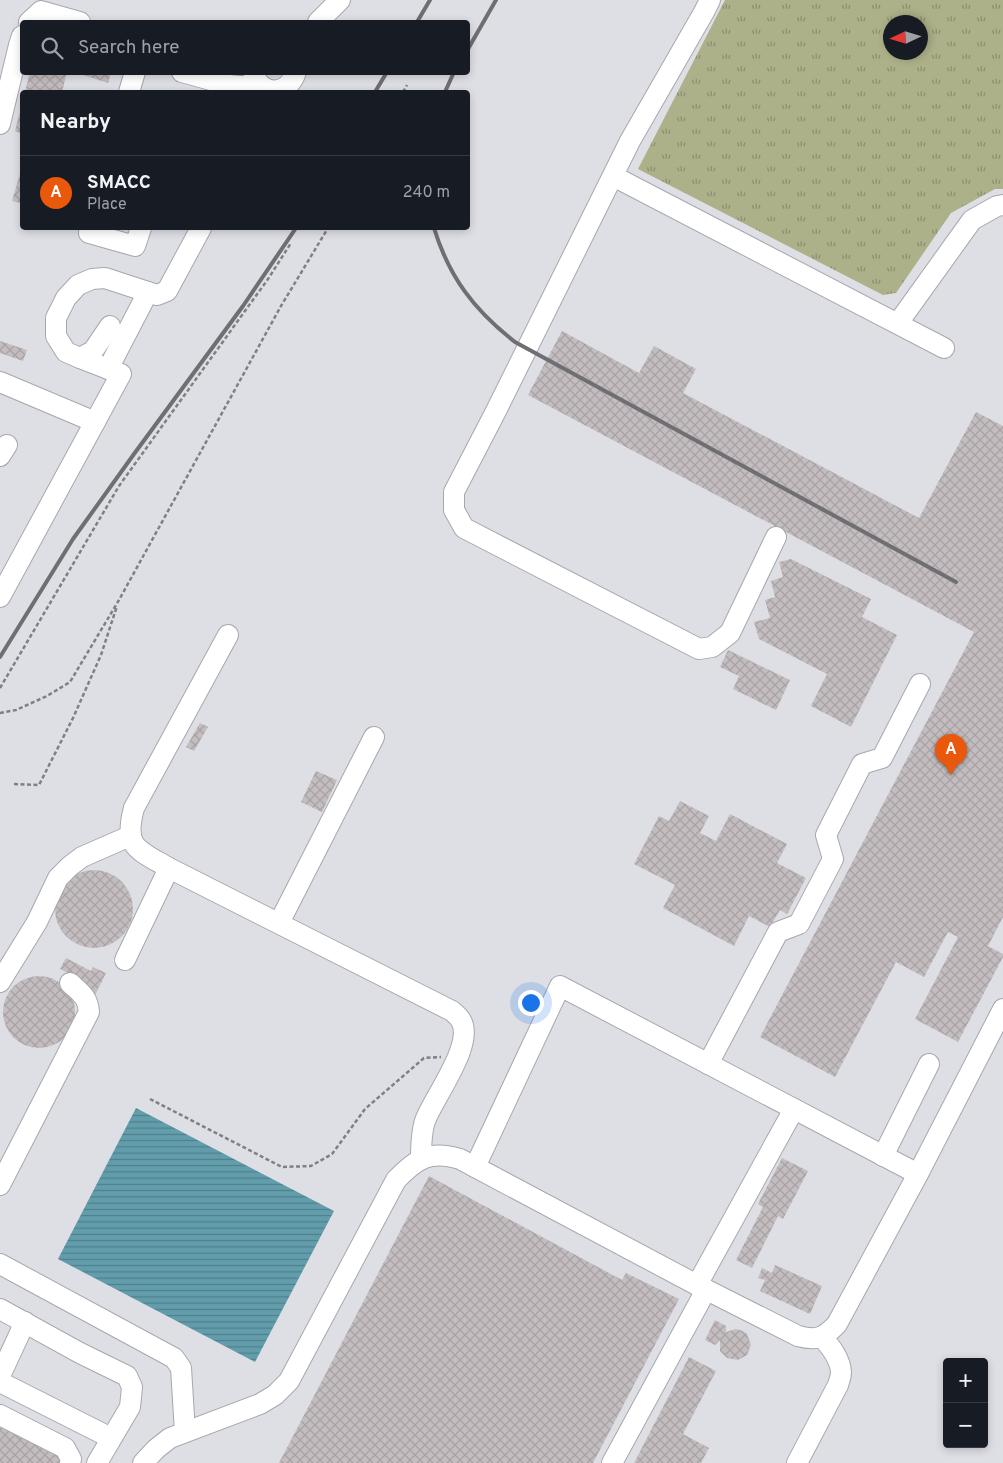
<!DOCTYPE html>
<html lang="en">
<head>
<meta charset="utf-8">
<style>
	body { margin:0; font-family:Overpass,sans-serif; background:#242831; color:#f1f3f6 }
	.controls { position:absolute; right:15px; bottom:15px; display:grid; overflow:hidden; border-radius:5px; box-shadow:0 2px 8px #0003 }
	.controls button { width:45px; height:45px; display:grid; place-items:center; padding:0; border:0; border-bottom:1px solid #363941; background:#171b24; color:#f1f3f6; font:25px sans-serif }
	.compass { position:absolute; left:883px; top:15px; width:45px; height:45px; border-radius:50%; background:#171b24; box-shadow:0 2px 8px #0003; rotate:266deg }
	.you { position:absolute; left:530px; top:1002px; width:18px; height:18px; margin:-12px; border:4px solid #fff; border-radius:50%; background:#1a73e8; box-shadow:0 0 0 8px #1a73e833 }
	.badge { display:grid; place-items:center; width:32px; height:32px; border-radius:50%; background:#ea580c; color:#fff; font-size:16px; font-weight:700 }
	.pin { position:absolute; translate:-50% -41px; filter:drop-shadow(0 1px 2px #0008) }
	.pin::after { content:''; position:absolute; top:26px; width:18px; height:15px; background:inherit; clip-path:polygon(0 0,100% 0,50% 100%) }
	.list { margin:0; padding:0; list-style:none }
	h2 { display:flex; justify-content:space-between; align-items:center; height:65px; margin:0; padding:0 20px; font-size:21px }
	h2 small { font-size:16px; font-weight:400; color:#9ea1a6 }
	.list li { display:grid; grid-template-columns:32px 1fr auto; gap:15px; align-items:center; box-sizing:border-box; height:75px; padding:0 20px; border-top:1px solid #363941 }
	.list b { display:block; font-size:19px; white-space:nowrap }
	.list p { margin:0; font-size:16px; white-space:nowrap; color:#9ea1a6 }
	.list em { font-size:16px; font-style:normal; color:#9ea1a6 }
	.icon { flex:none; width:28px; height:28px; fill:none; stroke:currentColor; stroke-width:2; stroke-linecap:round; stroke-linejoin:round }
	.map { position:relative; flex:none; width:1003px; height:1463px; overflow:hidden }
	.search { position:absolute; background:#171b24; box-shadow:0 2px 8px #0003; left:20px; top:20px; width:450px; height:55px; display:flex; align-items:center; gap:12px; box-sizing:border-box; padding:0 18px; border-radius:5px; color:#9ea1a6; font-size:19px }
	.panel { position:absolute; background:#171b24; box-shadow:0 2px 8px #0003; left:20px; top:90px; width:450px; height:140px; border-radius:5px }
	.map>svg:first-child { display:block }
	.grass { fill:url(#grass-tufts); fill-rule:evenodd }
	.water { fill:url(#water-rules) }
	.building { fill:url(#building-cross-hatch) }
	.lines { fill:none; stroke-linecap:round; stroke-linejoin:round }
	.minor-casing { stroke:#a7a8ae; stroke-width:22 }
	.path { stroke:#808084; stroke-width:2.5; stroke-dasharray:4 2.5; stroke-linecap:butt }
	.minor { stroke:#fff; stroke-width:20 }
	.rail { stroke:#6f6f73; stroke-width:4 }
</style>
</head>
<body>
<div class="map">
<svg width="1003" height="1463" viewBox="0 0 1003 1463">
	<defs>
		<pattern id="grass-tufts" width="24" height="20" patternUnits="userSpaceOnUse" patternTransform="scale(1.25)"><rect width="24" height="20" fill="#acb189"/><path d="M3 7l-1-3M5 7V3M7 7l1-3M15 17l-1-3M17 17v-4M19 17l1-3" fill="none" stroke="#8b8f6f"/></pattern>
		<pattern id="water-rules" width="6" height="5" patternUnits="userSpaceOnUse" patternTransform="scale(1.25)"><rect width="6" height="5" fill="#629dac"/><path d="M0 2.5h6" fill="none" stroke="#507f8b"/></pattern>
		<pattern id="building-cross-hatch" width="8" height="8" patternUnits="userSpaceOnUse" patternTransform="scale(1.25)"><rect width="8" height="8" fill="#c4bdc0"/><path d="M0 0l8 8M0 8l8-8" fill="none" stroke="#a8a2a4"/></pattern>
	</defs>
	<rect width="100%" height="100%" fill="#dedfe5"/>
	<path class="grass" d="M 725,0 L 1003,0 L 1003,189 L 995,189 L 951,213 L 896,293 L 883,295 L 638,169 ZM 890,22 L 920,22 L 920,52 L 890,52 Z"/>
	<polygon class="water" points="136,1108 334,1211 255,1362 58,1259"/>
	<g class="building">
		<polygon points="30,72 67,72 62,92 25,92"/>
		<polygon points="74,72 111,72 108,83"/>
		<polygon points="22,104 22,134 15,131"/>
		<polygon points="22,167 22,193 20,203 12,201"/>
		<polygon points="562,331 639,373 654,346 696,369 683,393 919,518 976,412 1003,426 1003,917 988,946 1003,954 1003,957 958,1042 915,1019 958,937 948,932 924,977 896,962 835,1077 760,1037 974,632 528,395"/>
		<polygon points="0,341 27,350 23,361 0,353"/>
		<polygon points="791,559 871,599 862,617 897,635 851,727 811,706 827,674 759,639 754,622 770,618 765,600 775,597 771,581 783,577 779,562"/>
		<polygon points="728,650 790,680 776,710 733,689 739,676 720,667"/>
		<polygon points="200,723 208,727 194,751 186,747"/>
		<polygon points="316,771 337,780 322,812 301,802"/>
		<polygon points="680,801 709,816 700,833 716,841 730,814 787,844 777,863 806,878 787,914 780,910 770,927 749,916 734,946 663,908 675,885 634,864 659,816 669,821"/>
		<circle cx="94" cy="909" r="39"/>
		<polygon points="66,958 91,971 93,967 106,973 95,995 71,983 74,976 60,969"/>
		<circle cx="39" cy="1012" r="36"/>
		<polygon points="782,1158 808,1171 783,1219 778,1216 752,1268 736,1260 763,1207 758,1204"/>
		<polygon points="429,1176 622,1280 626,1273 679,1299 593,1463 279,1463"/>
		<polygon points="775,1265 822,1286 810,1314 760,1291 765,1280 758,1278 762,1268 772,1273"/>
		<polygon points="715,1320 726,1326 726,1332 736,1329 743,1331 747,1334 751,1345 747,1355 738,1360 727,1358 720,1351 720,1340 715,1345 705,1340"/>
		<polygon points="689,1357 716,1371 683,1434 709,1448 701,1463 634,1463"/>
		<polygon points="0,1422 65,1456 62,1463 0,1463"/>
	</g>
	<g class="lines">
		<defs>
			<g id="minor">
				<polyline points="710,0 704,12 630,141 496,411 454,492 454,510 464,528 699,649 712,647 730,633 776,537"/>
				<polyline points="29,22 41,11 80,22"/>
				<polyline points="318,22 340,0"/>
				<polyline points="182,72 229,85 265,88"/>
				<path d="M 253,72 C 261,97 288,96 296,72"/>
				<polyline points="129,92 135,72"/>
				<polyline points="0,124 19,45 22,36"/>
				<polyline points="613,176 944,348"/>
				<polyline points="90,228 89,233 135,246 141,228"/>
				<polyline points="898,323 972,220 997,206 1003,205"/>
				<polyline points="110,326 93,351 80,358 66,352 56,336 56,318 66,298 78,285 92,279 105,278 157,295 167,291 201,228"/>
				<polyline points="108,369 148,292"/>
				<polyline points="0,382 95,422"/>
				<polyline points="0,456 7,445"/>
				<polyline points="0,597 121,374 80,358"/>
				<path d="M 228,635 L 134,808 C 123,848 138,850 169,868 L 452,1011 C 454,1013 458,1016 460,1019 C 477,1042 433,1098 425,1121 C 421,1133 421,1147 421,1159"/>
				<polyline points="279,923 374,737"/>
				<polyline points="125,960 169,868"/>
				<polyline points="0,982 37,922 58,878 70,866 82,857 130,836"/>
				<polyline points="708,1064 778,932 799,924 833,859 826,835 862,764 882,758 920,684"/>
				<polyline points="883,1156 929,1064"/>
				<polyline points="475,1167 560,986 918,1174"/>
				<path d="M 0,1185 L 89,1012 C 88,997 81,993 70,983"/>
				<polyline points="0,1264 174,1358 181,1368 185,1432"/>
				<polyline points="697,1285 794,1109"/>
				<polyline points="0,1309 80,1353 127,1376 132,1387 130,1407 97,1463"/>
				<polyline points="0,1376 25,1322"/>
				<polyline points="0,1382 111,1438"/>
				<polyline points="0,1415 65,1448 71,1459 70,1463"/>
				<path d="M 143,1463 L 156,1449 L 170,1438 L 260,1404 L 275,1395 L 289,1381 L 396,1180 C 417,1158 430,1150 460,1159 L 697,1285 L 798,1336 C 817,1341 824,1338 837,1324 L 918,1174 L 1003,1009"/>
				<polyline points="612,1463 706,1290"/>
				<path d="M 797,1463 L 838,1385 C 839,1381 841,1377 841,1373 C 841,1359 830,1346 822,1337"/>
			</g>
		</defs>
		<use href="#minor" class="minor-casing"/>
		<g class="path">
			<polyline points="403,92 407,85"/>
			<polyline points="0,688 119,486 268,279 291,243"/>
			<polyline points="0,713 16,710 47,696 70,682 119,600 281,306 328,228"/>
			<polyline points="14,784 39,785 73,718 101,655 117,606"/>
			<polyline points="150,1099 282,1167 311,1166 332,1154 365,1109 424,1058 441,1057"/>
		</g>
		<use href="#minor" class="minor"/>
		<g class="rail">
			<polyline points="417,22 430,0"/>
			<polyline points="468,49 496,0"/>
			<polyline points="375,92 387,72"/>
			<polyline points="445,92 454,72"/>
			<path d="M 434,228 C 449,277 474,310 515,342 L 956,582"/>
			<polyline points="0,657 73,539 134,454 243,306 296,228"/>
		</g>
	</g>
</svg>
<div class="controls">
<button>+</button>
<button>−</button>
</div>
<svg class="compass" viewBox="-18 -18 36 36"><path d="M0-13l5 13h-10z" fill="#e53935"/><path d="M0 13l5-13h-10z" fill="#9ea1a6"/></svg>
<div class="you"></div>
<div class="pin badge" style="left:951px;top:775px">A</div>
<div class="search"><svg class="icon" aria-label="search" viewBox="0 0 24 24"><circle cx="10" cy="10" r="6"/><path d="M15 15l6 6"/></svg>Search here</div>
<section class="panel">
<h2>Nearby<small></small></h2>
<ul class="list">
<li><span class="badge">A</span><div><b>SMACC</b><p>Place</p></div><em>240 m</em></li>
</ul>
</section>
</div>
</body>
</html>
